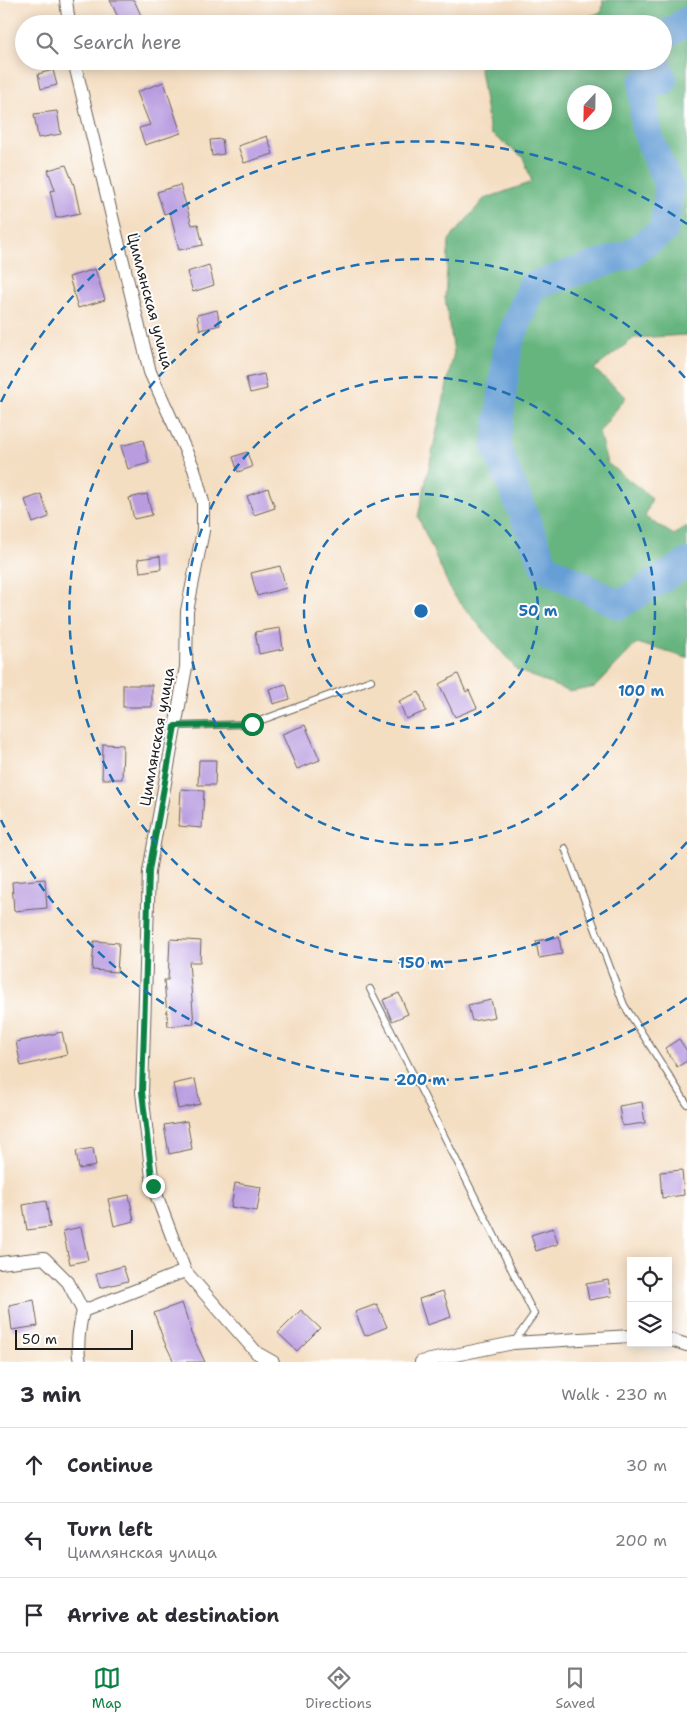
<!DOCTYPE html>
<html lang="en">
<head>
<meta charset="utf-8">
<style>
	body { margin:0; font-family:"Shantell Sans",sans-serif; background:#f2f2f3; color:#2b2b33 }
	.controls { position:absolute; right:15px; bottom:15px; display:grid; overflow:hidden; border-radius:0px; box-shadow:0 2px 12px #0003 }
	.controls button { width:45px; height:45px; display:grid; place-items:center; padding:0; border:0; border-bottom:1px solid #e1e1e2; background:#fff; color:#2b2b33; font:25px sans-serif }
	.compass { position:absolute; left:567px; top:85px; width:45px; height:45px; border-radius:50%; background:#fff; box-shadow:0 2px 12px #0003; rotate:202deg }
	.scale { position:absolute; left:15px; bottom:12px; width:118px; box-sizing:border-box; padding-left:5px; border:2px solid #1c1c1c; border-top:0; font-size:14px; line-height:18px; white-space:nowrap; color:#1c1c1c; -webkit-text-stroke:4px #fff; paint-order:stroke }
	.stop { position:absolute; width:15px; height:15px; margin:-11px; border:4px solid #0b8043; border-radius:50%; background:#fff }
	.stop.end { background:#0b8043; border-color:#fff; box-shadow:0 1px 5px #0008 }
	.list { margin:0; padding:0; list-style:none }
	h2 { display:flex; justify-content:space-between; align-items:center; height:65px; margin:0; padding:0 20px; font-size:21px }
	h2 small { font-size:16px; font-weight:400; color:#7c7c81 }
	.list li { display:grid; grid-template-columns:32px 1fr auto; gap:15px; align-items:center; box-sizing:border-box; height:75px; padding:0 20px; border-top:1px solid #e1e1e2 }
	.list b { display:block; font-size:19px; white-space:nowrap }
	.list p { margin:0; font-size:16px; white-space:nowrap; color:#7c7c81 }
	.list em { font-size:16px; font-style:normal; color:#7c7c81 }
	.icon { flex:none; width:28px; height:28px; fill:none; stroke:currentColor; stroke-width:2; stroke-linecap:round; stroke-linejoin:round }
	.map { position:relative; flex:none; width:687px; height:1362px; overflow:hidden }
	.search { position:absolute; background:#fff; box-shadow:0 2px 12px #0003; left:15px; right:15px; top:15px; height:55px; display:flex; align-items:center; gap:12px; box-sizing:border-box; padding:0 18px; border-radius:28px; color:#7c7c81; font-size:19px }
	.sheet { height:290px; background:#fff }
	nav { display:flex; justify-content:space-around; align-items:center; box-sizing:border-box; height:70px; border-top:1px solid #e1e1e2; background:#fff; font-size:14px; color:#7c7c81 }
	nav a { display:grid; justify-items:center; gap:2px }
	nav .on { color:#0b8043 }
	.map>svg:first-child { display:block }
	.forest { fill:#66b57f; stroke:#41684e; fill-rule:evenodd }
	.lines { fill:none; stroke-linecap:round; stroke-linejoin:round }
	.river { stroke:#669fd5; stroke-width:29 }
	.building { fill:#b99ce0 }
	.service-casing { stroke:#686056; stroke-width:8 }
	.minor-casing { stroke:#686056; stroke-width:14 }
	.service { stroke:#fff; stroke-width:6 }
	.minor { stroke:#fff; stroke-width:12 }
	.route { stroke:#0b8043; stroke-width:6 }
	.ring { fill:none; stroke:#1f6fb2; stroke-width:2.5; stroke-dasharray:9 6 }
	.labels { text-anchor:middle; stroke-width:4; stroke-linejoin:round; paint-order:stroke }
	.street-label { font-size:15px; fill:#1c1c1c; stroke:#fff }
	.centre { fill:#1f6fb2; stroke:#fff; stroke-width:2.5 }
	.ring-label { font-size:15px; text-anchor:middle; font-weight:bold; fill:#1f6fb2; stroke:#fff; stroke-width:4; stroke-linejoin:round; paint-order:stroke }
</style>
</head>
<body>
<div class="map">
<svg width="687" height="1362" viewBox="0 0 687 1362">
	<rect width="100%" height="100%" fill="#fff"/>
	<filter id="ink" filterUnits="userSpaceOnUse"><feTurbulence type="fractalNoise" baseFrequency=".02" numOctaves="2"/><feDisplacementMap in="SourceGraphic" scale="10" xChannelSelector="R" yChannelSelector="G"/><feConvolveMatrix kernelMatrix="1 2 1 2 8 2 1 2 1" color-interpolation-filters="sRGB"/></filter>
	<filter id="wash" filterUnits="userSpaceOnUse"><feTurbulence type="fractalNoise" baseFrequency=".0096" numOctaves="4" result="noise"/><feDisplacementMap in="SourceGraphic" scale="20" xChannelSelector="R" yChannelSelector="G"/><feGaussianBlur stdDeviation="1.12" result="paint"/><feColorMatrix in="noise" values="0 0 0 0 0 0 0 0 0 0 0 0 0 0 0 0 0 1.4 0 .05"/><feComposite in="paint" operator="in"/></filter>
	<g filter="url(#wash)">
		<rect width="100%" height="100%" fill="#f4dec2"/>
		<path class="forest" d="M 603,0 L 687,0 L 687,335 L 634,338 L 594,369 L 626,397 L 599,432 L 607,463 L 652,498 L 645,517 L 674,535 L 687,526 L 687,658 L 637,643 L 595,687 L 570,692 L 517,670 L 452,593 L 418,517 L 454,352 L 445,298 L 449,240 L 484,199 L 532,182 L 523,157 L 490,133 L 479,63 L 663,61 L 663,24 L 567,24 L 602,12 ZM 574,92 L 604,92 L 604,122 L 574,122 Z"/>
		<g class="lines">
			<g class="river">
				<polyline points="663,37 687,21"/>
				<polyline points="656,61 663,81 643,83 645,127 669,187 664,230 630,254 532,286 508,345 496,447 545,567 619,605 687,563"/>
			</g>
		</g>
		<g id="blocks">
			<g class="building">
				<polygon points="110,0 134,0 145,24 121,24"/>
				<polygon points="53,70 57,85 41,89 38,74"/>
				<polygon points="164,82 181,133 145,145 139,128 150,125 137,92"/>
				<polygon points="57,111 61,134 38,138 34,114"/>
				<polygon points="267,136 273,154 244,163 238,146"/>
				<polygon points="222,139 224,154 212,156 210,140"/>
				<polygon points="66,165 74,185 80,213 56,218 50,191 55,190 48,170"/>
				<polygon points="180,185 192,225 198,224 203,245 179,250 170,212 164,214 157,192"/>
				<polygon points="209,265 214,285 193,292 187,272"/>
				<polygon points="95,269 105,300 78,308 69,277"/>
				<polygon points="217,310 220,325 200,330 197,315"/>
				<polygon points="264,374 267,389 250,393 246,378"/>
				<polygon points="143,440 149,463 128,469 121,446"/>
				<polygon points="247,452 252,467 238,472 233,457"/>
				<polygon points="268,488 275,508 254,515 247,496"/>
				<polygon points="41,494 49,517 33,523 25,500"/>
				<polygon points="147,494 152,515 134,519 129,498"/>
				<polygon points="160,556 161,569 140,572 138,559"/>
				<polygon points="280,566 286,588 257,596 251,573"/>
				<polygon points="280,628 283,649 259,654 255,632"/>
				<polygon points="458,674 466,692 469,690 477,708 455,717 439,684"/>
				<polygon points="286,684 290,699 273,704 269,689"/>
				<rect x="123" y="685" width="29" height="22"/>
				<polygon points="419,692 426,711 406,719 399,701"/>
				<polygon points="305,725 320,760 297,769 282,734"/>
				<polygon points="103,744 123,745 122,779 102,779"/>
				<polygon points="199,760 216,760 215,785 198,785"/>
				<polygon points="181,789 204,791 202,828 179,826"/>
				<polygon points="45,879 47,908 14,911 12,882"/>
				<polygon points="559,937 562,954 539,958 536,941"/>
				<polygon points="170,939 201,941 200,962 189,962 194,1024 168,1026 164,980 168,980"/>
				<polygon points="94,941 119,943 117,972 92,970"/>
				<polygon points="399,993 408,1014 392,1021 383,1000"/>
				<polygon points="491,1000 495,1017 472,1021 468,1005"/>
				<polygon points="62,1032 67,1055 21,1066 16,1042"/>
				<polygon points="679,1039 687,1051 687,1061 677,1067 665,1048"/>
				<polygon points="195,1079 200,1104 178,1109 173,1084"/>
				<polygon points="642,1102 645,1123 622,1126 619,1106"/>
				<polygon points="187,1121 192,1149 169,1154 164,1125"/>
				<polygon points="93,1148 96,1166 79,1169 76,1151"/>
				<polygon points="682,1170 684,1195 662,1198 660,1172"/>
				<polygon points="235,1183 261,1187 257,1211 231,1207"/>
				<polygon points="129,1195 134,1221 114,1226 108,1199"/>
				<polygon points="46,1201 50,1227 27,1230 23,1205"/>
				<polygon points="81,1227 88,1260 70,1264 63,1231"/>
				<polygon points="553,1228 558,1244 536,1251 531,1235"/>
				<polygon points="123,1266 128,1281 100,1288 96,1274"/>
				<polygon points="608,1280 612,1296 589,1300 586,1284"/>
				<polygon points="443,1291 451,1317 427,1325 419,1299"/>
				<polygon points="34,1300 38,1326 12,1330 9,1305"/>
				<polygon points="182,1303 191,1330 190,1331 205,1362 174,1362 164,1341 154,1313"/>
				<polygon points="377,1304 387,1327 365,1336 355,1312"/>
				<polygon points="301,1310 320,1328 297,1351 278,1333"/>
			</g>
		</g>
	</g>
	<g filter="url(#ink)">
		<use href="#blocks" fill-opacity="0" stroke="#686056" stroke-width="1"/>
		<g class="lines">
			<defs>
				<g id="service">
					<polyline points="175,726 251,724 371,680"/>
					<polyline points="565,848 624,1005 687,1104"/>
					<polyline points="370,989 534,1314 514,1342"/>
				</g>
				<g id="minor">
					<polyline points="66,0 69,24"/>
					<polyline points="74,61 150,372 194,469 203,502 203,531 187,611 186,667 149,871 142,1092 153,1186 185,1271 257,1353 273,1362"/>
					<polyline points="0,1263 44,1258 68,1282 83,1311"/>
					<polyline points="668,1339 687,1345"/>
					<path d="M 80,1362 C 76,1345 79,1328 83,1311 L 185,1271"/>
					<polyline points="421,1362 513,1343 631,1336"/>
				</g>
			</defs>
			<use href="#service" class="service-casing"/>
			<use href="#minor" class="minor-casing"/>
			<use href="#service" class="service"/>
			<use href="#minor" class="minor"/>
		</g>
	</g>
	<g class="lines" filter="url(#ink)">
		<polyline class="route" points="153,1186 142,1092 149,871 175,726 252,724"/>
	</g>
	<g class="ring">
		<circle cx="421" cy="611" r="117"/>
		<circle cx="421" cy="611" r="234"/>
		<path d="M687 842A352 352 0 1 1 687 380"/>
		<path d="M687 998A469 469 0 0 1 1 820M1 402A469 469 0 0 1 687 224"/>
	</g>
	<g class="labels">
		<g class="street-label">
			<text transform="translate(150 301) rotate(75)" y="5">Цимлянская улица</text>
			<text transform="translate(157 737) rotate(-80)" y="5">Цимлянская улица</text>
		</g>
	</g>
	<circle cx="421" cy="611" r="8" class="centre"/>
	<g class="ring-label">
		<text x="538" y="616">50 m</text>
		<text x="641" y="696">100 m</text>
		<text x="421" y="968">150 m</text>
		<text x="421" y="1085">200 m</text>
	</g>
</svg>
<div class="controls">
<button><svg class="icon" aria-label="locate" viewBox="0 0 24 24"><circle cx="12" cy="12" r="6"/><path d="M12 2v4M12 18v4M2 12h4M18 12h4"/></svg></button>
<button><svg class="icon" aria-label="layers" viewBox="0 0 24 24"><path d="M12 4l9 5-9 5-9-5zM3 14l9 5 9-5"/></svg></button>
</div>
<svg class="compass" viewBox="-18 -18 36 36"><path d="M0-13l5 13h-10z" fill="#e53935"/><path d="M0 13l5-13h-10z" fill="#7c7c81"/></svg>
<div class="scale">50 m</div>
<div class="stop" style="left:252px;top:724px"></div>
<div class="stop end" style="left:153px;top:1186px"></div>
<div class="search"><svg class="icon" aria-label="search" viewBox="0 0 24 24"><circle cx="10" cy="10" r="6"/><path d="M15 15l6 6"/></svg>Search here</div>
</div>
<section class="sheet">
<h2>3 min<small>Walk · 230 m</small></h2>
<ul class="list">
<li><svg class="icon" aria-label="ahead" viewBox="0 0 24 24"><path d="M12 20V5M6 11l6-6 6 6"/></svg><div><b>Continue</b></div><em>30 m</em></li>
<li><svg class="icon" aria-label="left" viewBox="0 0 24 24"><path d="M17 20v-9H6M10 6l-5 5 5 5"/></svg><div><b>Turn left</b><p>Цимлянская улица</p></div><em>200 m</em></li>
<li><svg class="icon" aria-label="arrive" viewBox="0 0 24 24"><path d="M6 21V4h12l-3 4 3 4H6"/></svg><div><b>Arrive at destination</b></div></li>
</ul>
</section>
<nav>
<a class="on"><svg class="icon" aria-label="map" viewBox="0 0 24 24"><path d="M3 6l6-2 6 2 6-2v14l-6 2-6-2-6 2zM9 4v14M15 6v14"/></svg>Map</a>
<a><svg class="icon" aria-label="directions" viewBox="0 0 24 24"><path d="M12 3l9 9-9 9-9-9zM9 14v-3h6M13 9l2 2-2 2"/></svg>Directions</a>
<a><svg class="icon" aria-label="saved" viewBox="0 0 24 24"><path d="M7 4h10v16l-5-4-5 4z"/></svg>Saved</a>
</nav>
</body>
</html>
